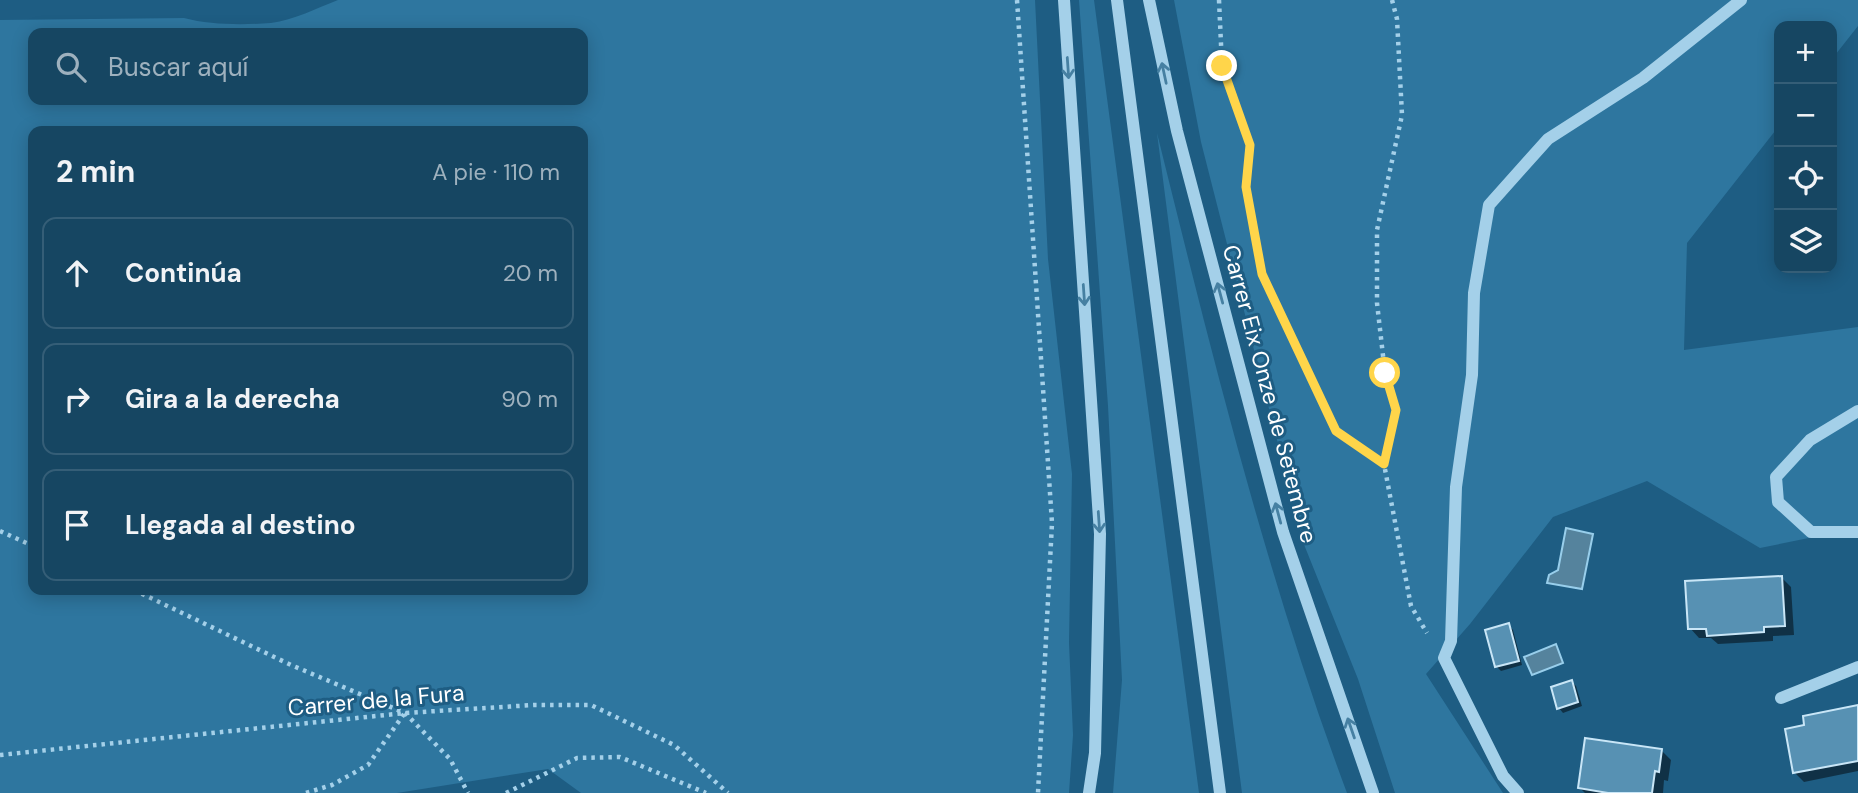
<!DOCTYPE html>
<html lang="es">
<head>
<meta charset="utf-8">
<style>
	body { margin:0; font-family:"DM Sans",sans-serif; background:#23506b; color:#f1f3f6 }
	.controls { position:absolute; right:21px; top:21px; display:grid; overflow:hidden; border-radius:14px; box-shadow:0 4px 18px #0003 }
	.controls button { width:63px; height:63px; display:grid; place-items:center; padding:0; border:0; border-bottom:2px solid #355e77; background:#164662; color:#f1f3f6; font:35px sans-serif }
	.stop { position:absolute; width:21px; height:21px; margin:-16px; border:5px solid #ffd54a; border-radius:50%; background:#fff }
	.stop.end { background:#ffd54a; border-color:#fff; box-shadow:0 2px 7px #0008 }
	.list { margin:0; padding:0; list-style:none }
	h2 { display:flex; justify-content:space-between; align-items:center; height:91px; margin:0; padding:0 28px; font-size:30px }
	h2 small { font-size:23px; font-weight:400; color:#9eb1be }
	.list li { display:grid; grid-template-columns:46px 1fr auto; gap:21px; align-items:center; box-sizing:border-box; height:112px; margin:0 14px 14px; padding:0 14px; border:2px solid #355e77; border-radius:14px }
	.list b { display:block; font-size:26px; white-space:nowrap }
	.list em { font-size:23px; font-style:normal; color:#9eb1be }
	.icon { flex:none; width:38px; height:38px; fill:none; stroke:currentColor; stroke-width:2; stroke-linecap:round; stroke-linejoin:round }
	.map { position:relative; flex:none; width:1858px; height:793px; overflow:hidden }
	.search { position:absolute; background:#164662; box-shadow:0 4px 18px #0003; left:28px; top:28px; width:560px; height:77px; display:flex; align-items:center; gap:18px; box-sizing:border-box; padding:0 24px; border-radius:14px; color:#9eb1be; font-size:26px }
	.panel { position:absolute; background:#164662; box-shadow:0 4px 18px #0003; left:28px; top:126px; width:560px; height:469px; border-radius:14px }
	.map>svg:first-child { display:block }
	.green { fill:#2e769f; fill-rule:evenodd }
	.water { fill:#55839d; stroke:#98ceeb; stroke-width:2 }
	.shadow { fill:#0007 }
	.building { fill:#5791b3; stroke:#c9e6f7; stroke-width:2 }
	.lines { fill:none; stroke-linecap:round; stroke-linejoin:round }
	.path { stroke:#a4d0e9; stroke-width:4.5; stroke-dasharray:3.5 5; stroke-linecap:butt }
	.minor { stroke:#a4d0e9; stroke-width:12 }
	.oneway { stroke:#4680a2 }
	.route { stroke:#ffd54a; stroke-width:9 }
	.labels { text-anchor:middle; stroke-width:6; stroke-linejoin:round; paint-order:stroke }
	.street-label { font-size:23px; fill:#fff; stroke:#1e5d83 }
</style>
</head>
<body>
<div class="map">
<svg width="1858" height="793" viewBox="0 0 1858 793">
	<rect width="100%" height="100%" fill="#1e5d83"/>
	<g class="green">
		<path d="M 338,0 L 1035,0 L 1048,259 L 1072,474 L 1069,643 L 1073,735 L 1069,793 L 581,793 L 548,769 L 397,793 L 0,793 L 0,20 L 184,18 C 210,25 243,25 271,23 C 294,20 317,8 338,0 ZM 583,33 L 583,100 L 33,100 L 33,33 ZM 33,131 L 583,131 L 583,590 L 33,590 Z"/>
		<polygon points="1079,0 1094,0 1199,793 1113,793 1122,680 1108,406"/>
		<polygon points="1174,0 1858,0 1858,26 1832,59 1832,26 1779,26 1779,126 1687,243 1684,350 1858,327 1858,528 1760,548 1647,481 1553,517 1470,624 1426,674 1503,793 1395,793 1358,679 1303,542 1201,142"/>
		<path d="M 1157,133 C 1212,355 1267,579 1347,793 L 1242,793 Z"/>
	</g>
	<g class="water">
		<polygon points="1566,528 1593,534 1582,589 1547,583 1549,575 1558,570"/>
		<polygon points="1556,644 1563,663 1532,675 1524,657"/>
	</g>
	<g class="shadow">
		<polygon points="1782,578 1791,587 1794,635 1773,636 1773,641 1718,644 1711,638 1699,638 1690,628"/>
		<polygon points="1508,625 1513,630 1522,665 1501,671 1497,667"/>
		<polygon points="1572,682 1576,686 1582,706 1563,713 1559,708"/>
		<polygon points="1858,707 1858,771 1804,782 1794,772 1806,726"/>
		<polygon points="1662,751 1671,760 1668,781 1664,780 1663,793 1585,793 1580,788"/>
	</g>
	<g class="building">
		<polygon points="1782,576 1785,626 1764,627 1764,632 1707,636 1706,629 1688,629 1685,581"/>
		<polygon points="1509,623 1519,661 1495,667 1485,630"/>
		<polygon points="1572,680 1578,702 1557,709 1551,687"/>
		<polygon points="1858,705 1858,761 1793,773 1785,729 1804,725 1803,716"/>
		<polygon points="1585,738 1662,749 1659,772 1655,771 1652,793 1608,793 1578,788"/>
	</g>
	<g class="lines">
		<g class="path">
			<polyline points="1017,0 1052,523 1038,793"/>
			<polyline points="1219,0 1222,66 1250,145 1246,187 1262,274 1336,431 1384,464"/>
			<polyline points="1392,0 1397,19 1402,115 1377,230 1377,303 1385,373 1396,410 1384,464 1411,606 1427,633"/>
			<polyline points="0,531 33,546"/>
			<polyline points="134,590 291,665 405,713 450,759 468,793"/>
			<polyline points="0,755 405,713 534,705 591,705 674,745 728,793"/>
			<polyline points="306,793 332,785 368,765 404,714"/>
			<polyline points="506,793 577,758 620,757 706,793"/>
		</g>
		<g class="minor">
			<polyline points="1064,0 1100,534 1095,753 1089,793"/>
			<polyline points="1117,0 1220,793"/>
			<polyline points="1149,0 1177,131 1283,532 1373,793"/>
			<polyline points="1858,411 1810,440 1776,477 1778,502 1811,532 1858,532"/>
			<polyline points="1781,698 1858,667"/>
			<polyline points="1518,793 1503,776 1444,658 1451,641 1456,487 1472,375 1474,293 1489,205 1548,139 1643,78 1741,0"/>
		</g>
	</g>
	<defs><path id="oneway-shaft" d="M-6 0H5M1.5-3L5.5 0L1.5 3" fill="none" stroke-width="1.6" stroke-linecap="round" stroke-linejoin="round" transform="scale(1.75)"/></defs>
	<g class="oneway">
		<use href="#oneway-shaft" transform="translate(1068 68) rotate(86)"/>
		<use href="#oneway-shaft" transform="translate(1164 73) rotate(-102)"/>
		<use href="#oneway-shaft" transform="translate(1220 293) rotate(-105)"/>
		<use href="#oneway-shaft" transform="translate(1084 295) rotate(86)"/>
		<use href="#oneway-shaft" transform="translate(1278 513) rotate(-105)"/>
		<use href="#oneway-shaft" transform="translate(1099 522) rotate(86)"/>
		<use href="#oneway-shaft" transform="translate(1351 728) rotate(-109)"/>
	</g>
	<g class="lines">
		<polyline class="route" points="1222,66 1250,145 1246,187 1262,274 1336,431 1384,464 1396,410 1385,373"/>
	</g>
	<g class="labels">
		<g class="street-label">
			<text transform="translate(1270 394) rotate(75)" y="8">Carrer Eix Onze de Setembre</text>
			<text transform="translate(376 700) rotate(-5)" y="8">Carrer de la Fura</text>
		</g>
	</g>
</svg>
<div class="controls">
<button>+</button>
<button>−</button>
<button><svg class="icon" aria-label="locate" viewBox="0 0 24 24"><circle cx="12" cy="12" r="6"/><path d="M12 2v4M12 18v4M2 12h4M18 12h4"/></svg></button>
<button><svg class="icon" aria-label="layers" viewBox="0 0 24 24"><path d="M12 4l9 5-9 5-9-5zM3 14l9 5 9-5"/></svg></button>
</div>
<div class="stop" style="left:1385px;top:373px"></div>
<div class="stop end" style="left:1222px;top:66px"></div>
<div class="search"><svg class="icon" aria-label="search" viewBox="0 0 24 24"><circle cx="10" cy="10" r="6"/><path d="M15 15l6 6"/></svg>Buscar aquí</div>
<section class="panel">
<h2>2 min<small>A pie · 110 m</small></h2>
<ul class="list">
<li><svg class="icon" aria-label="ahead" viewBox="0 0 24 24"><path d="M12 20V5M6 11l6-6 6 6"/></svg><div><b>Continúa</b></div><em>20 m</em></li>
<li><svg class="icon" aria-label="right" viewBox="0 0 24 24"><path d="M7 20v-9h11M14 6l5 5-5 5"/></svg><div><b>Gira a la derecha</b></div><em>90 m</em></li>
<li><svg class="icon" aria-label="arrive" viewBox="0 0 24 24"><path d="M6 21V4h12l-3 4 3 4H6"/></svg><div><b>Llegada al destino</b></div></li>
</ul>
</section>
</div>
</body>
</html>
